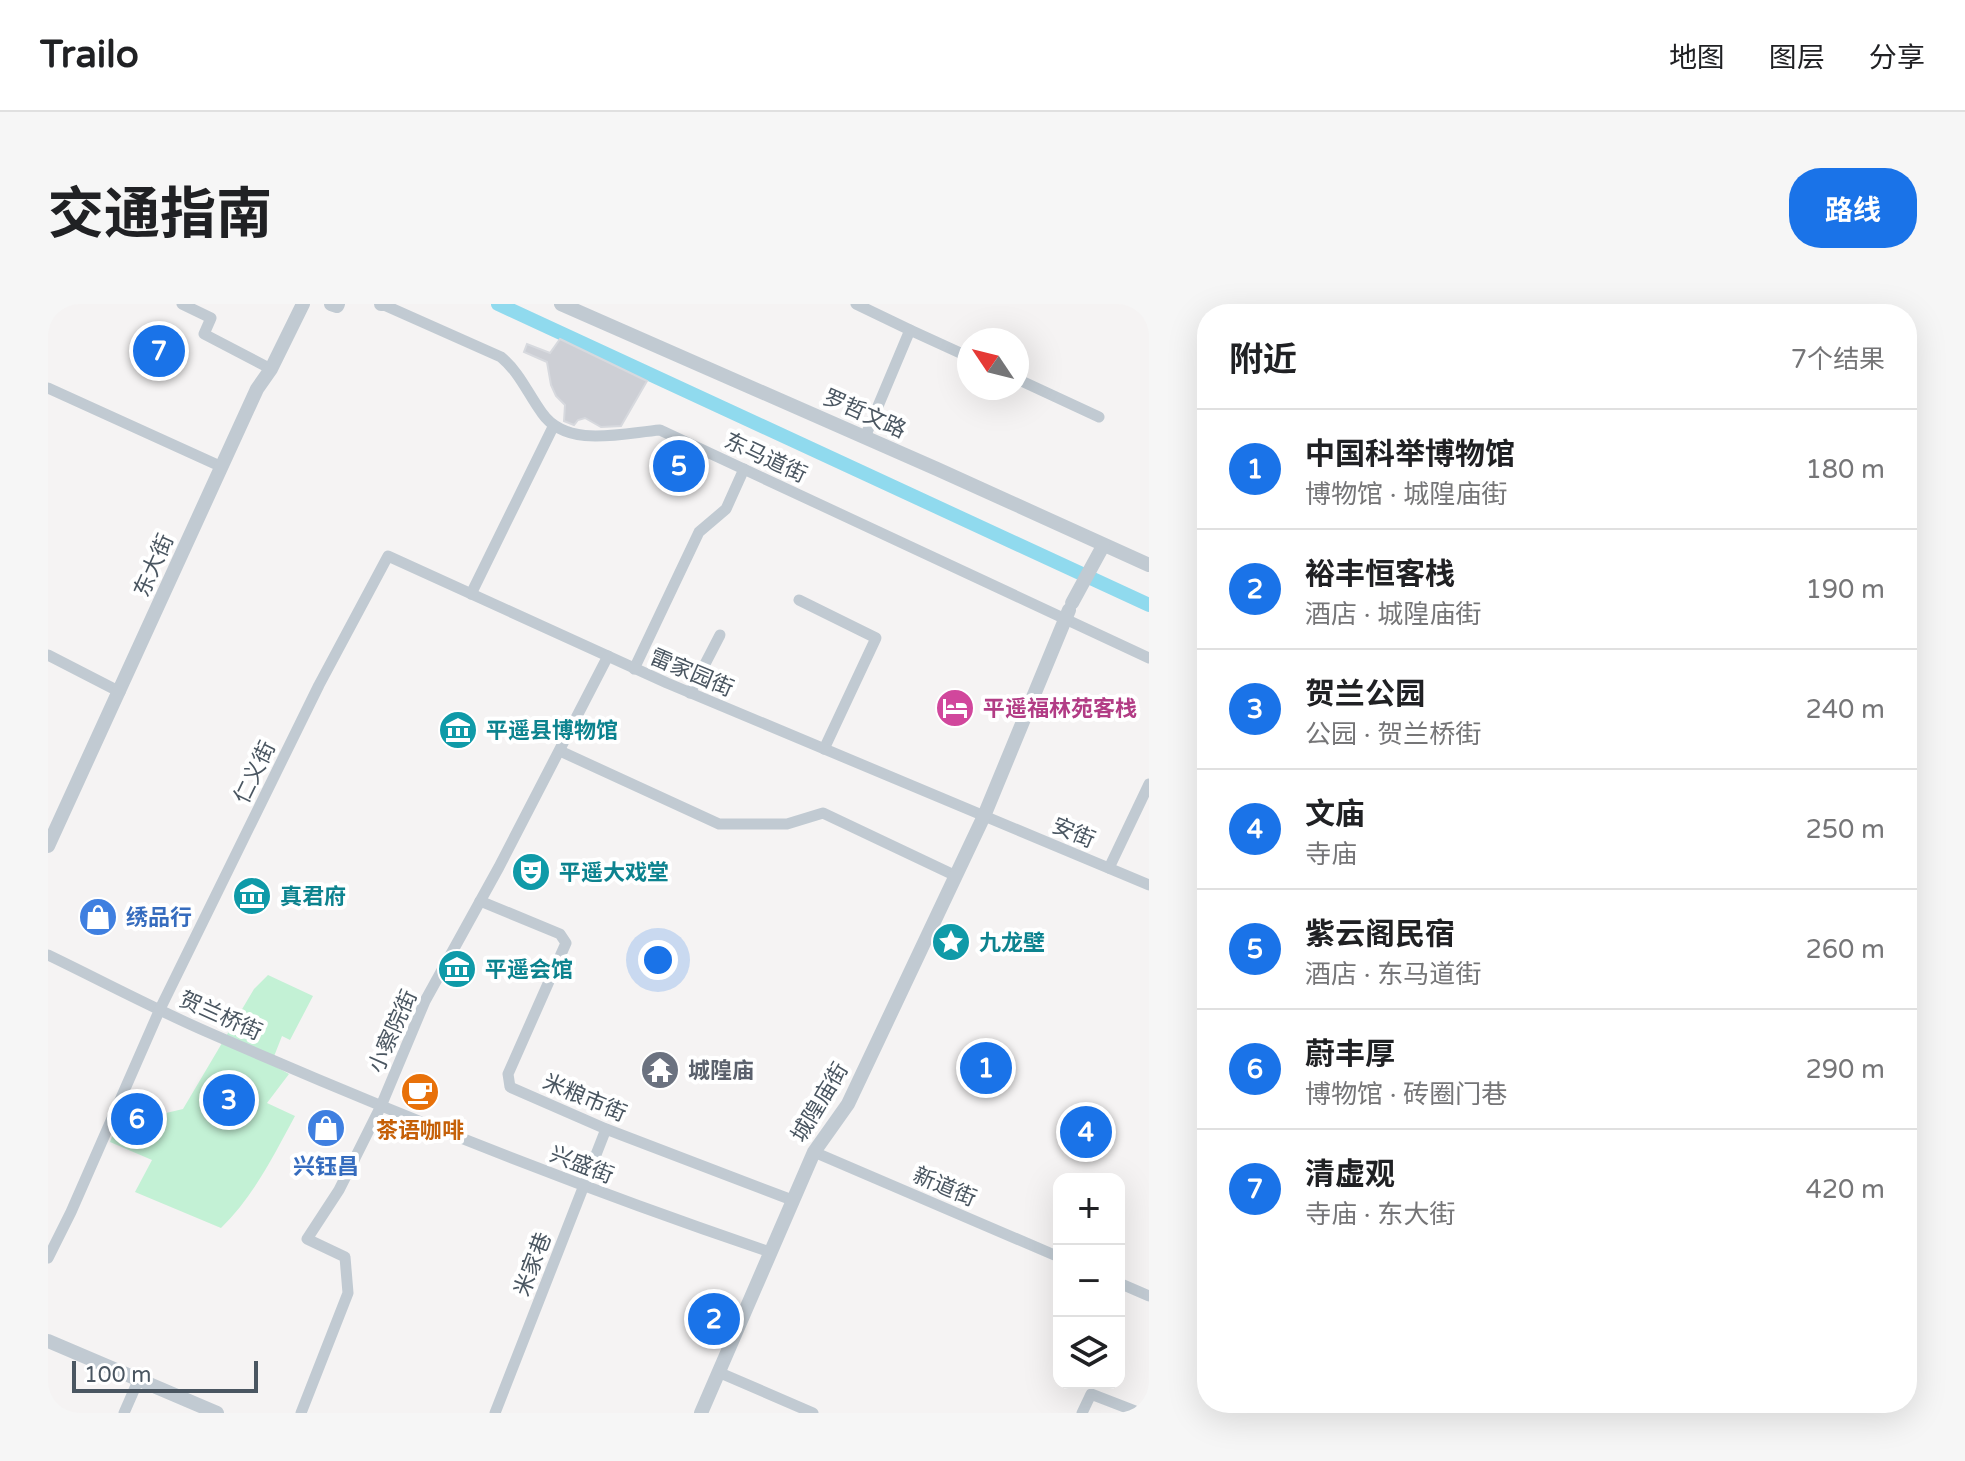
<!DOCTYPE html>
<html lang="zh">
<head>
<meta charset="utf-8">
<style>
	body { margin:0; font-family:"Varela Round","Noto Sans SC",sans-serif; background:#f6f6f6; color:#202124 }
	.controls { position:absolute; right:24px; bottom:24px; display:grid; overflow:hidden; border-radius:16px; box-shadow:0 8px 32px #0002 }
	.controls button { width:72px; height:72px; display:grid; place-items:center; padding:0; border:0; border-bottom:2px solid #e0e0e0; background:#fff; color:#202124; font:40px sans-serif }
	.compass { position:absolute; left:909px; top:24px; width:72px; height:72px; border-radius:50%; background:#fff; box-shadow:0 8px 32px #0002; rotate:305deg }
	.scale { position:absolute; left:24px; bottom:20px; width:186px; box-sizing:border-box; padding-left:8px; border:4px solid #4a5661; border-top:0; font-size:22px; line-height:28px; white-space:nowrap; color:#4a5661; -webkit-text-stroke:6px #fff; paint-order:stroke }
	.you { position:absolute; left:610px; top:656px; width:28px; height:28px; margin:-20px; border:6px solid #fff; border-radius:50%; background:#1a73e8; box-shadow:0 0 0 12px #1a73e833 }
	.badge { display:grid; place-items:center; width:52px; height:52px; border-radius:50%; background:#1a73e8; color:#fff; font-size:26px; font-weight:700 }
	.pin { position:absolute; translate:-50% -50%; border:4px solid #fff; box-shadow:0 2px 8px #0006 }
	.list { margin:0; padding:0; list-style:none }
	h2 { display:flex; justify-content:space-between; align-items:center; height:104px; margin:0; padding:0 32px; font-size:34px }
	h2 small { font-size:26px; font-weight:400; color:#757577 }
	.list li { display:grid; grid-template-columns:52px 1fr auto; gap:24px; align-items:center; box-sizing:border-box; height:120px; padding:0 32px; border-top:2px solid #e0e0e0 }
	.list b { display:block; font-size:30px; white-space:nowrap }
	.list p { margin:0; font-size:26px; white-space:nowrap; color:#757577 }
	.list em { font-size:26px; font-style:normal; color:#757577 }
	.icon { flex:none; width:44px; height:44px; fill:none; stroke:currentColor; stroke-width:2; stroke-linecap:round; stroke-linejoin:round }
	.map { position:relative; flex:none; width:1101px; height:1109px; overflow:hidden; border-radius:32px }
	header { display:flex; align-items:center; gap:48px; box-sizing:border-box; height:112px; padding:0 40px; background:#fff; border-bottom:2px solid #e0e0e0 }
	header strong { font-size:38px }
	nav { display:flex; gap:44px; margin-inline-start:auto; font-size:28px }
	.intro { display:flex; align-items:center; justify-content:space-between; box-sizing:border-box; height:192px; padding:0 48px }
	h1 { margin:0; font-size:56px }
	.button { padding:20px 36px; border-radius:32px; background:#1a73e8; color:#fff; font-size:28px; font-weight:700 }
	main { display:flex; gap:48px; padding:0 48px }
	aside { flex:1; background:#fff; border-radius:32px; box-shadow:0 8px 32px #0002 }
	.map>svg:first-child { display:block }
	.green { fill:#c3f1d5 }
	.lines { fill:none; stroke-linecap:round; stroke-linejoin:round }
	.canal { stroke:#90daee; stroke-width:14 }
	.building { fill:#cdcfd5; stroke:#d7d9de; stroke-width:2 }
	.minor { stroke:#c1cad2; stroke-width:11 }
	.tertiary { stroke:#c1cad2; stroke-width:14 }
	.labels { text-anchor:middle; stroke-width:8; stroke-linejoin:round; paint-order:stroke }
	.street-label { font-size:22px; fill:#4a5661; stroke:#fff }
	.hotel-label { font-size:22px; font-weight:bold; fill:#b23c85; stroke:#fff; text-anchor:start }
	.culture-label { font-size:22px; font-weight:bold; fill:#0d838f; stroke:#fff; text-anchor:start }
	.shop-label { font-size:22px; font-weight:bold; fill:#366cbe; stroke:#fff; text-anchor:start }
	.worship-label { font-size:22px; font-weight:bold; fill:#5b616d; stroke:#fff; text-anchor:start }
	.food-label { font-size:22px; font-weight:bold; fill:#c56008; stroke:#fff }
</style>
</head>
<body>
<header>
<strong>Trailo</strong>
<nav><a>地图</a><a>图层</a><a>分享</a></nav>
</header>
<div class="intro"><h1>交通指南</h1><a class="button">路线</a></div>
<main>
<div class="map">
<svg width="1101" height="1109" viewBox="0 0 1101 1109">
	<rect width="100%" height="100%" fill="#f5f3f3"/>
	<path class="green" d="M 220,671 L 265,692 L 242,736 L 234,732 L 223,760 L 241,770 L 219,799 L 247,812 C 226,851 205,893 173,924 L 87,888 L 104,856 L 62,838 L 79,793 L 118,809 L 135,805 L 206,685 Z"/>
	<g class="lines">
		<polyline class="canal" points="450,0 1101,301"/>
	</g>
	<g class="building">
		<polygon points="512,35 599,77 573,122 553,123 537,114 530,116 526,121 516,117 517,101 508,92 503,81 499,58 476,48 479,40 502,49"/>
		<polygon points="710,136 728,146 721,161 701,152"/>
	</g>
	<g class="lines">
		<g class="minor">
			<polyline points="134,0 163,14 156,30 223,65"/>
			<polyline points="808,0 862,26 817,133"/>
			<path d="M 336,1 L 453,53 C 472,69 480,90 494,109 C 519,145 575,129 612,126 L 1101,354"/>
			<polyline points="862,26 921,53"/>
			<polyline points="969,75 1051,113"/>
			<polyline points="0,84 174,163"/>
			<polyline points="423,290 505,123"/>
			<polyline points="751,296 828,334 776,445"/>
			<polyline points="0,351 72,388"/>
			<polyline points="586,365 651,228 678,205 696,165"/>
			<polyline points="642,389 672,331"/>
			<polyline points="512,447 671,520 739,520 775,509 908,572"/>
			<polyline points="1061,564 1101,480"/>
			<polyline points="432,597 512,630 518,639 460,770 462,783 558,825 744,896"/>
			<path d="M 0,651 C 54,677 108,706 164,730 C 347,810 533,884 722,948"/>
			<polyline points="766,848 1011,953"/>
			<polyline points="0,954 23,908 112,705 271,381 340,252 619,379 1101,581"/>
			<polyline points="1071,979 1101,992"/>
			<polyline points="670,1068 765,1109"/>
			<polyline points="76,1109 90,1077"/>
			<polyline points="253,1109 300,989 297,953 259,935 291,886 333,802 377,697 451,563 560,352"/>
			<polyline points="447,1109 558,825"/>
			<polyline points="1034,1109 1043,1090 1092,1109"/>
		</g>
		<g class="tertiary">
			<polyline points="283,0 289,2 290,0"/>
			<polyline points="333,0 337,0"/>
			<polyline points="513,0 889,165 1101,261"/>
			<polyline points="1024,299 1055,242"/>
			<polyline points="0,542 209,85 223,65 255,0"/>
			<polyline points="0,1037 169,1109"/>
			<polyline points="653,1109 766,848 800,800 936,512 1021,306"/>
		</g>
	</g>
	<defs>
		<symbol id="hotel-disc" viewBox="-11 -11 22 22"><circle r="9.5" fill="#d1479c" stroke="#fff"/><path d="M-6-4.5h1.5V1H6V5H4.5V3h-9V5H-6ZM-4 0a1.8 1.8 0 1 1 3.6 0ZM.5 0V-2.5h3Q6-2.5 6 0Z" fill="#fff"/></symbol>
		<symbol id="museum-disc" viewBox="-11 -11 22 22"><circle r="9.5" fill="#0f9aa8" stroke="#fff"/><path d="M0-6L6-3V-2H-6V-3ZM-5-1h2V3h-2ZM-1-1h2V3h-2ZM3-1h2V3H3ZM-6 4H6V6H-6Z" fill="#fff"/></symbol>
		<symbol id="theatre-disc" viewBox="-11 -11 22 22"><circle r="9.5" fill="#0f9aa8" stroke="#fff"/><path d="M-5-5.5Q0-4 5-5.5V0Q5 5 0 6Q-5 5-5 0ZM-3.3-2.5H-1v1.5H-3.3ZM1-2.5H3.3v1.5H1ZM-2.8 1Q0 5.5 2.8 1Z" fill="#fff"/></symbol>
		<symbol id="shop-disc" viewBox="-11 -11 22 22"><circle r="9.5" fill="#3f7fe0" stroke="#fff"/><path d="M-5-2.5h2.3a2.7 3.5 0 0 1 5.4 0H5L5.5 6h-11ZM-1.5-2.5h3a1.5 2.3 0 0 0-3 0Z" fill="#fff"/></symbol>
		<symbol id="sight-disc" viewBox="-11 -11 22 22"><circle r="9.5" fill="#0f9aa8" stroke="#fff"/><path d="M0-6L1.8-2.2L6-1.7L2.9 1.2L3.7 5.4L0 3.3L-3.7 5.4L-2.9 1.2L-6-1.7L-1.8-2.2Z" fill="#fff"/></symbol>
		<symbol id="temple-disc" viewBox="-11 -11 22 22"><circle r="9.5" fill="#6b7280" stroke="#fff"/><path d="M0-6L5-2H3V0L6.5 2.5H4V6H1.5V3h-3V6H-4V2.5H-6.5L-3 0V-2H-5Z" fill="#fff"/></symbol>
		<symbol id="cafe-disc" viewBox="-11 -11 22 22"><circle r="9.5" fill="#e8710a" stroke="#fff"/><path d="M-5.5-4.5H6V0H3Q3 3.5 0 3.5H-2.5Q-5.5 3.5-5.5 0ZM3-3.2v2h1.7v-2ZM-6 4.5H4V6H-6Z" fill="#fff"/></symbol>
	</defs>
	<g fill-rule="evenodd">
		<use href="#hotel-disc" x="885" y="382" width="44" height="44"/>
		<use href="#museum-disc" x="388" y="404" width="44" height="44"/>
		<use href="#theatre-disc" x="461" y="546" width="44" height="44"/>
		<use href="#museum-disc" x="182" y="570" width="44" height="44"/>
		<use href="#shop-disc" x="28" y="591" width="44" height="44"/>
		<use href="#sight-disc" x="881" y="616" width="44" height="44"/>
		<use href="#museum-disc" x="387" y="643" width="44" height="44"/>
		<use href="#temple-disc" x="590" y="744" width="44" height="44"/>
		<use href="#cafe-disc" x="350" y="766" width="44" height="44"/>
		<use href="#shop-disc" x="256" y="802" width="44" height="44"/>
	</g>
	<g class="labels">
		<g class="street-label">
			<text transform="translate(817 109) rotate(24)" y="8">罗哲文路</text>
			<text transform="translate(718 153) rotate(25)" y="8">东马道街</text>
			<text transform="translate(105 261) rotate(-66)" y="8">东大街</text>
			<text transform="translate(644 368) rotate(23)" y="8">雷家园街</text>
			<text transform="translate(206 468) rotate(-64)" y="8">仁义街</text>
			<text transform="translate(1026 528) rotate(23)" y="8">安街</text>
			<text transform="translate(173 711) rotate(24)" y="8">贺兰桥街</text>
			<text transform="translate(344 727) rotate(-66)" y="8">小察院街</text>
			<text transform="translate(537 793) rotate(23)" y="8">米粮市街</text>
			<text transform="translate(771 798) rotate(-59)" y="8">城隍庙街</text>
			<text transform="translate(534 860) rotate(21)" y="8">兴盛街</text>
			<text transform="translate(897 882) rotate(23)" y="8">新道街</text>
			<text transform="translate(484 960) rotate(-69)" y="8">米家巷</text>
		</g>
		<g class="hotel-label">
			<text x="935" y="412">平遥福林苑客栈</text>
		</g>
		<g class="culture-label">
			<text x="438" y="434">平遥县博物馆</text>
			<text x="511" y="576">平遥大戏堂</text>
			<text x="232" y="600">真君府</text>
			<text x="931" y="646">九龙壁</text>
			<text x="437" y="673">平遥会馆</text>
		</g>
		<g class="shop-label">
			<text x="78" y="621">绣品行</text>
			<text x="278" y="870" text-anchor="middle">兴钰昌</text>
		</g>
		<g class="worship-label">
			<text x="640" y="774">城隍庙</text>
		</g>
		<g class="food-label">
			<text x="372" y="834">茶语咖啡</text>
		</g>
	</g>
</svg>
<div class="controls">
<button>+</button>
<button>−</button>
<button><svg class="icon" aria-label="layers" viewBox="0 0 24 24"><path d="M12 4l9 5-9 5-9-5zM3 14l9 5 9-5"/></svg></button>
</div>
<svg class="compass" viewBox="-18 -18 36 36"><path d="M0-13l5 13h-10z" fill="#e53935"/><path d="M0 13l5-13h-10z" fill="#757577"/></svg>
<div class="scale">100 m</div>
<div class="you"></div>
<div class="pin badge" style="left:938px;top:764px">1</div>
<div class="pin badge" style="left:666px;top:1015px">2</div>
<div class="pin badge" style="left:181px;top:796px">3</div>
<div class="pin badge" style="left:1038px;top:828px">4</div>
<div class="pin badge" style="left:631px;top:162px">5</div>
<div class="pin badge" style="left:89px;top:815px">6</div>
<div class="pin badge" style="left:111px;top:47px">7</div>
</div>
<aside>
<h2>附近<small>7个结果</small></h2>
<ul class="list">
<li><span class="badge">1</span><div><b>中国科举博物馆</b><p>博物馆 · 城隍庙街</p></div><em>180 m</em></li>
<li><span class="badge">2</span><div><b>裕丰恒客栈</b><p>酒店 · 城隍庙街</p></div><em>190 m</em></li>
<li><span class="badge">3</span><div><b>贺兰公园</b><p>公园 · 贺兰桥街</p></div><em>240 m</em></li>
<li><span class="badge">4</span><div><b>文庙</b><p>寺庙</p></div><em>250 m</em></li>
<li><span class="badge">5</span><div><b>紫云阁民宿</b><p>酒店 · 东马道街</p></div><em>260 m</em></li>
<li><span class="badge">6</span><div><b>蔚丰厚</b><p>博物馆 · 砖圈门巷</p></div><em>290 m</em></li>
<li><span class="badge">7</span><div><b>清虚观</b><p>寺庙 · 东大街</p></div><em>420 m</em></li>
</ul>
</aside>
</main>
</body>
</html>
